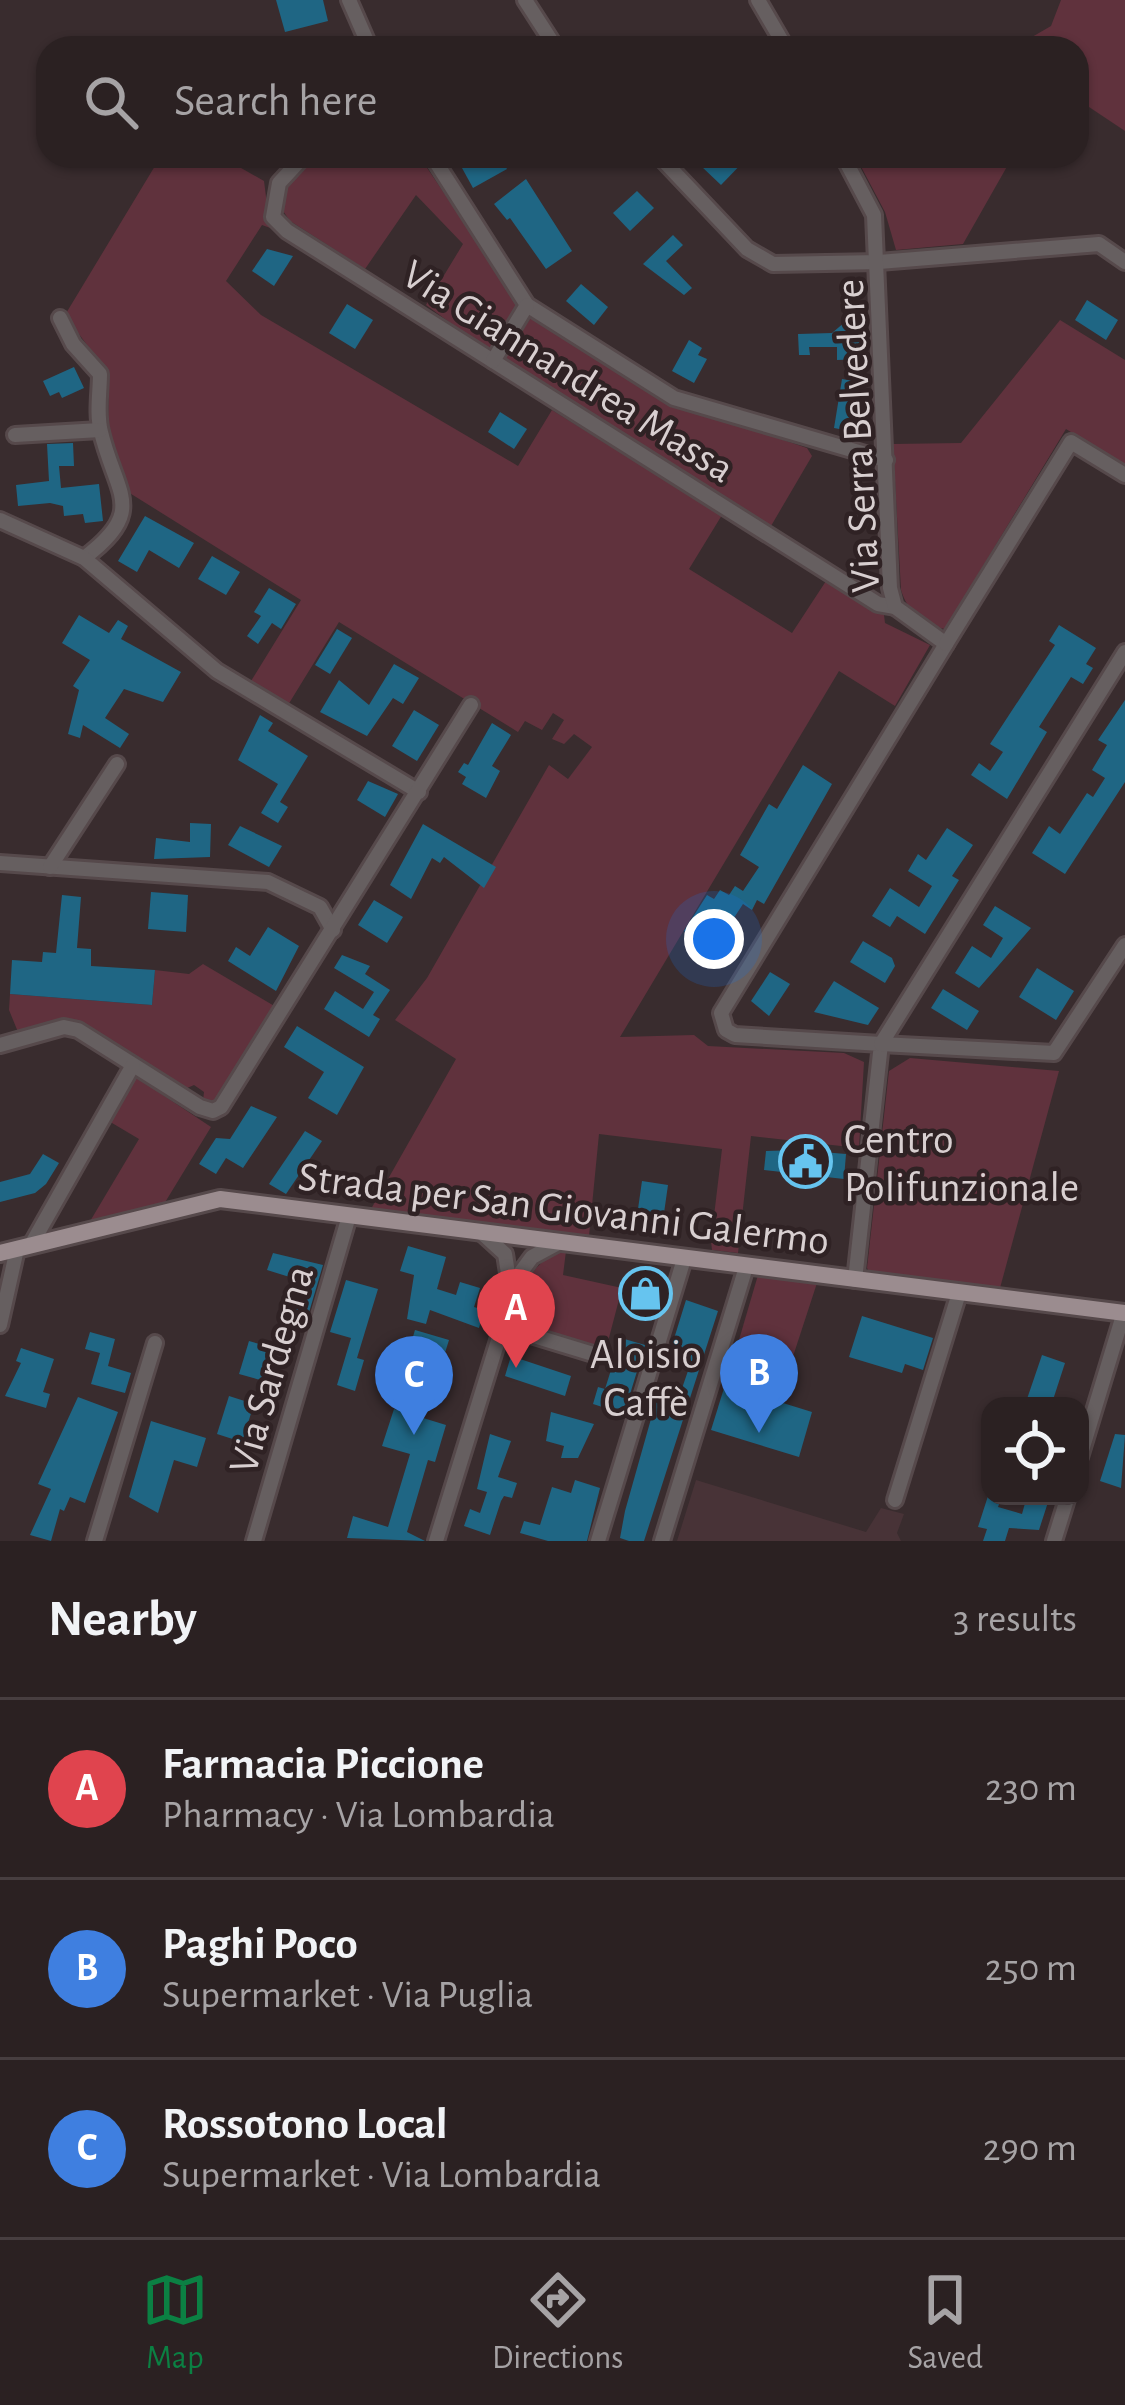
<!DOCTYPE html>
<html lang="en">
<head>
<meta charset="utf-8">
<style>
	body { margin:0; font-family:"Alegreya Sans",sans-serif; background:#33292a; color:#f1f3f6 }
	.controls { position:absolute; right:36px; bottom:36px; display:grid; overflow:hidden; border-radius:24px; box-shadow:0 3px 9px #0004 }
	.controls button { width:108px; height:108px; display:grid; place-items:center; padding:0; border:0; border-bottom:3px solid #473e40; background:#2b2122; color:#f1f3f6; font:60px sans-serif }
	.you { position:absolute; left:714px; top:939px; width:42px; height:42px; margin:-30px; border:9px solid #fff; border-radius:50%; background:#1a73e8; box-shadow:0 0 0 18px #1a73e833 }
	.badge { display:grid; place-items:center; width:78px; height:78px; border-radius:50%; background:#0b8043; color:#fff; font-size:39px; font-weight:700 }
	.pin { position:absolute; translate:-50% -99px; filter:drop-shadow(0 3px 6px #0008) }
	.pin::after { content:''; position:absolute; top:63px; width:42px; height:36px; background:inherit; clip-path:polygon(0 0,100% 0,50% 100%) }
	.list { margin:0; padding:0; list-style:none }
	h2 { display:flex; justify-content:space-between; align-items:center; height:156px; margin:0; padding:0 48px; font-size:51px }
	h2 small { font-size:39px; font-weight:400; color:#a6a3a5 }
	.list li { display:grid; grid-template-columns:78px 1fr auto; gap:36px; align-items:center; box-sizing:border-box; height:180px; padding:0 48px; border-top:3px solid #473e40 }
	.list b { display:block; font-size:45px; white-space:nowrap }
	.list p { margin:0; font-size:39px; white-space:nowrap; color:#a6a3a5 }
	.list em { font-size:39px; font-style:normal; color:#a6a3a5 }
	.icon { flex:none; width:66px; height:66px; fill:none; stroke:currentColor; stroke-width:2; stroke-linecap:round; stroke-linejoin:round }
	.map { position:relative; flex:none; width:1125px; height:1541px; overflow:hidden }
	.search { position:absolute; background:#2b2122; box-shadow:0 3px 9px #0004; left:36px; right:36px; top:36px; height:132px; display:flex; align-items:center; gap:30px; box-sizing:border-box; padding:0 42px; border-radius:36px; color:#a6a3a5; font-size:45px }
	.sheet { height:696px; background:#2b2122 }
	nav { display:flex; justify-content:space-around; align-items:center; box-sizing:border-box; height:168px; border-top:3px solid #473e40; background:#2b2122; font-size:33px; color:#a6a3a5 }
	nav a { display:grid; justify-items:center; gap:6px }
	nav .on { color:#0b8043 }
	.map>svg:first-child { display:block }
	.built { fill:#483337 }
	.green { fill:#60323d }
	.building { fill:#1f6684 }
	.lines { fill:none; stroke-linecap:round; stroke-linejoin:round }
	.minor-casing { stroke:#56494b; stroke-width:20 }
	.major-casing { stroke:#56494b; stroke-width:22 }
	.minor { stroke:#665f60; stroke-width:14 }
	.major { stroke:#9b8c8f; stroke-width:16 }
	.labels { text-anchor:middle; stroke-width:9; stroke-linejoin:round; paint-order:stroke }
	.street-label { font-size:42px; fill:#d8cfd0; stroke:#2f2224 }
	.poi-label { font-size:42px; fill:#d8cfd0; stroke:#2f2224; text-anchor:start }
</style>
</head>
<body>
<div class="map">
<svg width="1125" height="1541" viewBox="0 0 1125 1541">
	<rect width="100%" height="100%" fill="#392c2e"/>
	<polygon class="built" points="696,1480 866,1532 881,1508 904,1514 897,1533 901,1541 677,1541"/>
	<g class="green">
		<polygon points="1061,0 1125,0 1125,131 1077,99 1077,48 1013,48 1051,26"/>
		<polygon points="161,156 220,156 264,181 269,220 276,230 262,225 226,281 261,315 518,466 552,410 722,515 689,569 792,633 826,581 884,615 885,623 930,645 895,706 839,671 620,1037 694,1035 708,1046 844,1053 864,1062 859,1148 751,1136 738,1253 712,1250 711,1241 722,1149 599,1134 589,1236 371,1209 456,1059 395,1020 427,978 549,765 568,779 592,747 574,734 564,744 552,739 564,720 553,713 542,730 525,721 518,732 339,622 288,705 251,681 301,600 128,492 108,426 109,375 65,315"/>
		<polygon points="317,156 419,156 518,302 493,348 483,347 426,305 463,244 416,195 365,269 290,221 281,208 287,184"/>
		<polygon points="862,156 1013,156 963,244 896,250 885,212 857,159"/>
		<polygon points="532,316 674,403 807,448 812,456 771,526 504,358"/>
		<path d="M 1060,320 L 1125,360 L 1125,465 L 1066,429 L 945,629 C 924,625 907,611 901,590 L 893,444 L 961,443 Z"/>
		<polygon points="203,964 276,1007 214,1101 203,1101 204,1092 194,1085 185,1089 78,1023 18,1032 9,1010 10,994 152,1005 155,970 189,974"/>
		<polygon points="910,1058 1059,1071 1000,1288 870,1273 867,1268 889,1071"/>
		<polygon points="133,1075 211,1127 164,1204 89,1223 139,1139 107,1120"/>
		<path d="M 566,1251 L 563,1275 L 622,1288 L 605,1353 L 512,1325 C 521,1293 529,1259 566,1251 Z"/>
		<polygon points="758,1275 817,1283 782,1390 729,1374"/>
	</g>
	<g class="building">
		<polygon points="276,0 323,0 328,21 285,32"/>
		<polygon points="483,156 500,156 507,169 473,188 462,168"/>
		<polygon points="710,156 749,156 721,185 701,166"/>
		<polygon points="526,179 572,251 546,269 510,218 507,220 494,204"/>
		<polygon points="637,191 654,208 630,231 613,213"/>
		<polygon points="673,235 683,245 666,261 692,288 684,295 643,264"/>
		<polygon points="267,249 293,256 274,286 252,271"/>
		<polygon points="581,284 608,307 594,325 566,301"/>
		<polygon points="1087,300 1118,320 1106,340 1075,320"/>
		<polygon points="347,304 373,320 355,349 329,333"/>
		<polygon points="845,322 863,337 864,359 837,360 837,347 809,347 810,355 799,355 798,334 832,333"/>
		<polygon points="689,340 702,348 698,355 707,359 694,383 672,371"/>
		<polygon points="74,367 84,388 62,398 59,392 50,396 43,381"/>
		<polygon points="842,379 864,383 855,432 834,428"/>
		<polygon points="500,412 527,429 514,449 488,432"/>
		<polygon points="73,443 74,466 59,466 61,488 99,484 103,521 85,523 83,514 64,516 63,506 50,503 18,506 16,485 49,481 47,444"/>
		<polygon points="145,516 194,543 179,568 149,550 137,572 118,561"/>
		<polygon points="212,556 240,572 226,595 198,579"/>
		<polygon points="269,588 296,604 281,629 272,623 258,644 247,636 261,616 254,612"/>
		<polygon points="79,615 109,633 118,620 128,626 121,639 181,672 163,702 124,689 105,718 129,734 120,748 83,725 80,738 68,734 79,690 73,686 90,660 62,643"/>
		<polygon points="1059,625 1096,648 1086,664 1093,668 1083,684 1071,677 1039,727 1047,732 1007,799 971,775 979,763 990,771 1003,752 990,744 1055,645 1049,641"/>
		<polygon points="337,629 352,638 330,674 315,665"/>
		<polygon points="394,664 419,678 403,704 393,698 367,736 320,712 339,680 369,705"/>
		<polygon points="1125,700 1125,782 1065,874 1032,853 1049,826 1060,834 1087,793 1093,797 1105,778 1092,770 1107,745 1098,740"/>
		<polygon points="414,710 439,725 417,761 392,746"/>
		<polygon points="260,715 273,723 268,731 308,756 280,802 288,807 278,823 261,813 278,784 238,760"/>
		<polygon points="492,723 511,735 492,766 500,771 486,798 462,784 466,777 458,772 464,763 468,765"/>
		<polygon points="803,765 832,784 764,904 757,900 752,910 743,904 726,930 743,940 726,965 684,931 707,895 714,899 720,890 729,895 735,886 743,891 759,867 740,855 769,804 777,809"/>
		<polygon points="368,781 398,794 385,817 357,800"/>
		<polygon points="190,823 211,824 210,857 154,859 156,838 190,842"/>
		<polygon points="423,824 496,867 484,888 444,857 440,863 432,858 411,899 390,885"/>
		<polygon points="240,826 282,846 269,867 228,845"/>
		<polygon points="947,828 973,845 952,876 959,880 925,934 897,916 890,927 872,916 890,888 919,907 932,886 908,871 918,854 926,860"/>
		<polygon points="151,892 188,895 186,932 148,929"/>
		<polygon points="62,895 81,897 77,948 91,949 91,966 155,970 152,1005 10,994 12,960 42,962 43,952 56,953"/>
		<polygon points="374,900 403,917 387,943 358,925"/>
		<polygon points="995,906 1031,928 979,988 955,973 972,946 991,958 1003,938 983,925"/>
		<polygon points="268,927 299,946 276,991 228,961 236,947 250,956"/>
		<polygon points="863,941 892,958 895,966 885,983 850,962"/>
		<polygon points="342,955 370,966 365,974 390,990 373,1015 380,1019 369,1037 324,1009 335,991 363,1009 374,992 334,968"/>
		<polygon points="1037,968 1074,991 1056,1020 1019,997"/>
		<polygon points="770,972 790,984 769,1016 751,1001"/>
		<polygon points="834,981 879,1008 868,1025 814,1012"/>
		<polygon points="943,989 979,1011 967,1030 931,1008"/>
		<polygon points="297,1026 364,1067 337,1115 308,1098 324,1072 284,1047"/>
		<polygon points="251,1106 277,1117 243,1168 226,1158 216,1174 199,1164 216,1138 230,1139"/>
		<polygon points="305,1131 322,1141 286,1194 269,1184"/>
		<polygon points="799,1150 846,1154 844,1179 764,1170 766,1151"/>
		<polygon points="43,1154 59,1163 46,1184 35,1193 0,1202 0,1182 30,1174"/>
		<polygon points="642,1181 668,1185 661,1234 635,1230"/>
		<polygon points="408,1246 446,1257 437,1289 456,1295 460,1282 480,1288 474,1307 484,1310 479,1328 430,1310 426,1324 407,1319 414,1275 400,1271"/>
		<polygon points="273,1253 323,1265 305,1326 281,1318 296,1279 267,1270"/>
		<polygon points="346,1280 378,1289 357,1358 364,1360 355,1391 337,1385 351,1338 330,1332"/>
		<polygon points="686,1300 718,1311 644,1541 629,1541 620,1538 625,1511 658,1394 678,1400 690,1365 668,1358"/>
		<polygon points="862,1316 933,1338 923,1370 905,1364 902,1373 849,1357"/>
		<polygon points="415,1330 449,1340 431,1398 398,1387"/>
		<polygon points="90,1332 115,1339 108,1366 131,1373 125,1393 91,1384 100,1353 85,1349"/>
		<polygon points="621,1338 645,1345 624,1414 593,1404 598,1387 605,1389"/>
		<polygon points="249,1341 277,1349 267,1382 239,1374"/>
		<polygon points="21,1348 54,1359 43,1392 50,1394 46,1408 5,1396 21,1363 16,1361"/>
		<polygon points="1042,1355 1065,1363 1051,1406 1027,1399"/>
		<polygon points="511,1356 571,1376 565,1396 505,1376"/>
		<polygon points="725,1385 812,1412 799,1457 711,1430"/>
		<polygon points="229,1396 254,1404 242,1442 217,1434"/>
		<polygon points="78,1397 118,1412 85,1503 70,1497 64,1511 60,1509 51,1541 30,1535 51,1489 38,1484"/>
		<polygon points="394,1409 446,1425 435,1462 428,1460 407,1532 425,1541 347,1538 353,1516 388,1527 410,1454 382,1446"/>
		<polygon points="551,1412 594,1424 578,1458 561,1458 564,1446 546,1441"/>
		<polygon points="151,1421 206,1438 197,1467 174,1460 158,1513 129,1497"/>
		<polygon points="490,1434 511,1441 498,1477 517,1483 512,1498 504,1496 501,1501 490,1535 464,1526 470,1509 480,1513 487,1492 477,1489"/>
		<polygon points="1115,1434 1125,1435 1121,1488 1100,1481"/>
		<polygon points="575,1480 600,1488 587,1541 548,1541 520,1533 524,1521 540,1525 552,1487 571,1493"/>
		<polygon points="988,1496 1002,1496 998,1507 1022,1514 1027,1496 1050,1496 1039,1530 1009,1528 1005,1541 983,1541 987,1529 978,1527"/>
	</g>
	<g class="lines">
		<defs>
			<g id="minor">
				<polyline points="349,0 370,48"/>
				<polyline points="525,0 556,48"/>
				<polyline points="758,0 786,48"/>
				<polyline points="304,156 279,183 273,217 287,231 878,604 895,607"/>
				<polyline points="432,156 527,305 674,398 886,460"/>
				<polyline points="659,156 747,249 773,264 879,262 1099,244 1125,262"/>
				<polyline points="843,156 874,215 890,588 895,607 946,644 721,1013 726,1030 735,1035 881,1044 855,1280"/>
				<path d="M 60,318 L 73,344 L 100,374 C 100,392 96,414 101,432 C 116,495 148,510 84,558"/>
				<polyline points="493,361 527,305"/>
				<polyline points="15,435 100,430"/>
				<polyline points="0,520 84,558 217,671 419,792"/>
				<polyline points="946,644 1071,442 1125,475"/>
				<polyline points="1125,652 881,1044 1054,1053 1125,945"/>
				<polyline points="0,863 268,882 320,907 333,930"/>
				<polyline points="50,867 117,764"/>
				<polyline points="0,1045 64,1027 78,1030 200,1107 213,1111 221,1107 471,705"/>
				<polyline points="482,1233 505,1254 510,1286"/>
				<polyline points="31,1245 133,1065"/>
				<polyline points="0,1325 17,1249"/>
				<polyline points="501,1326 593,1354"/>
				<polyline points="1080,1457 1124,1312"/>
				<polyline points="895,1500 959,1293"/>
				<polyline points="95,1541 155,1343"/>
				<polyline points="254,1541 349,1216"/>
				<polyline points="436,1541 518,1276 532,1257 558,1243"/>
				<polyline points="598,1541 684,1259"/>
				<polyline points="662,1541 746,1267"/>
				<polyline points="1054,1541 1068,1496"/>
			</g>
			<polyline id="major" points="0,1253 220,1199 1125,1313"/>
		</defs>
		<use href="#minor" class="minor-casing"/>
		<use href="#major" class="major-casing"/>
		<use href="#minor" class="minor"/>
		<use href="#major" class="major"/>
	</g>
	<defs>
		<symbol id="civic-ring" viewBox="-11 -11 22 22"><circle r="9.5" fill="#2f2224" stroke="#66c4ef" stroke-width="1.5"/><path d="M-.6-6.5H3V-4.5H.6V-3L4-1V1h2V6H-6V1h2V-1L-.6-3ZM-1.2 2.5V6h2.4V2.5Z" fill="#66c4ef"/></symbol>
		<symbol id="shop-ring" viewBox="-11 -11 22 22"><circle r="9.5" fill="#2f2224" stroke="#66c4ef" stroke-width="1.5"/><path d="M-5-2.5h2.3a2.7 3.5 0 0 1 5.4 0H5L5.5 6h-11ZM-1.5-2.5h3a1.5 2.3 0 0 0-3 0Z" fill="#66c4ef"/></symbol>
	</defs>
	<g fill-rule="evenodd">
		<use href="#civic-ring" x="776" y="1132" width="59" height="59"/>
		<use href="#shop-ring" x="616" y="1264" width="59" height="59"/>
	</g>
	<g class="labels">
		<g class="street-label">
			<text transform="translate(569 370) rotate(32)" y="15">Via Giannandrea Massa</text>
			<text transform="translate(856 436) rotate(-93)" y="15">Via Serra Belvedere</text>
			<text transform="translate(564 1207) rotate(7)" y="15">Strada per San Giovanni Galermo</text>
			<text transform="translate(270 1369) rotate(-74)" y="15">Via Sardegna</text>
		</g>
		<g class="poi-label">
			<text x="844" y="1153">Centro<tspan x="844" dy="48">Polifunzionale</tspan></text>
			<text x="646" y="1368" text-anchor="middle">Aloisio<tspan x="646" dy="48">Caffè</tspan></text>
		</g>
	</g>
</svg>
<div class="controls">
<button><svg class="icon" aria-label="locate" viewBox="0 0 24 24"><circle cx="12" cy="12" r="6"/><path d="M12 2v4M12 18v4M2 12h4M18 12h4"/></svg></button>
</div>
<div class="you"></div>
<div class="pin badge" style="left:516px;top:1368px;background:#e0444e">A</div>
<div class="pin badge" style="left:759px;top:1433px;background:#3f7fe0">B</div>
<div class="pin badge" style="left:414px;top:1435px;background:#3f7fe0">C</div>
<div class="search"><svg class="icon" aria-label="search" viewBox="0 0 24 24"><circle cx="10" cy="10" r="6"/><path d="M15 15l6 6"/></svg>Search here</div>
</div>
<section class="sheet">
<h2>Nearby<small>3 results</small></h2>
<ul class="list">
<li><span class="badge" style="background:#e0444e">A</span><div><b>Farmacia Piccione</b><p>Pharmacy · Via Lombardia</p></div><em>230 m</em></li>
<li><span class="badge" style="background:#3f7fe0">B</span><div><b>Paghi Poco</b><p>Supermarket · Via Puglia</p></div><em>250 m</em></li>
<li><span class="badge" style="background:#3f7fe0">C</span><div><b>Rossotono Local</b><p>Supermarket · Via Lombardia</p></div><em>290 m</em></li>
</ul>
</section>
<nav>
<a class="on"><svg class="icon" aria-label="map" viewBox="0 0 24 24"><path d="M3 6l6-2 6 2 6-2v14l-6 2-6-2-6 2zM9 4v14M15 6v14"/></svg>Map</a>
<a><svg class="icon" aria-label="directions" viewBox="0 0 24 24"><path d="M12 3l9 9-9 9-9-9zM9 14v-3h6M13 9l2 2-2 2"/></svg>Directions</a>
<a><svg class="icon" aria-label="saved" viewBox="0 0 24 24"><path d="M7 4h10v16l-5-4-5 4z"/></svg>Saved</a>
</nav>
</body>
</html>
